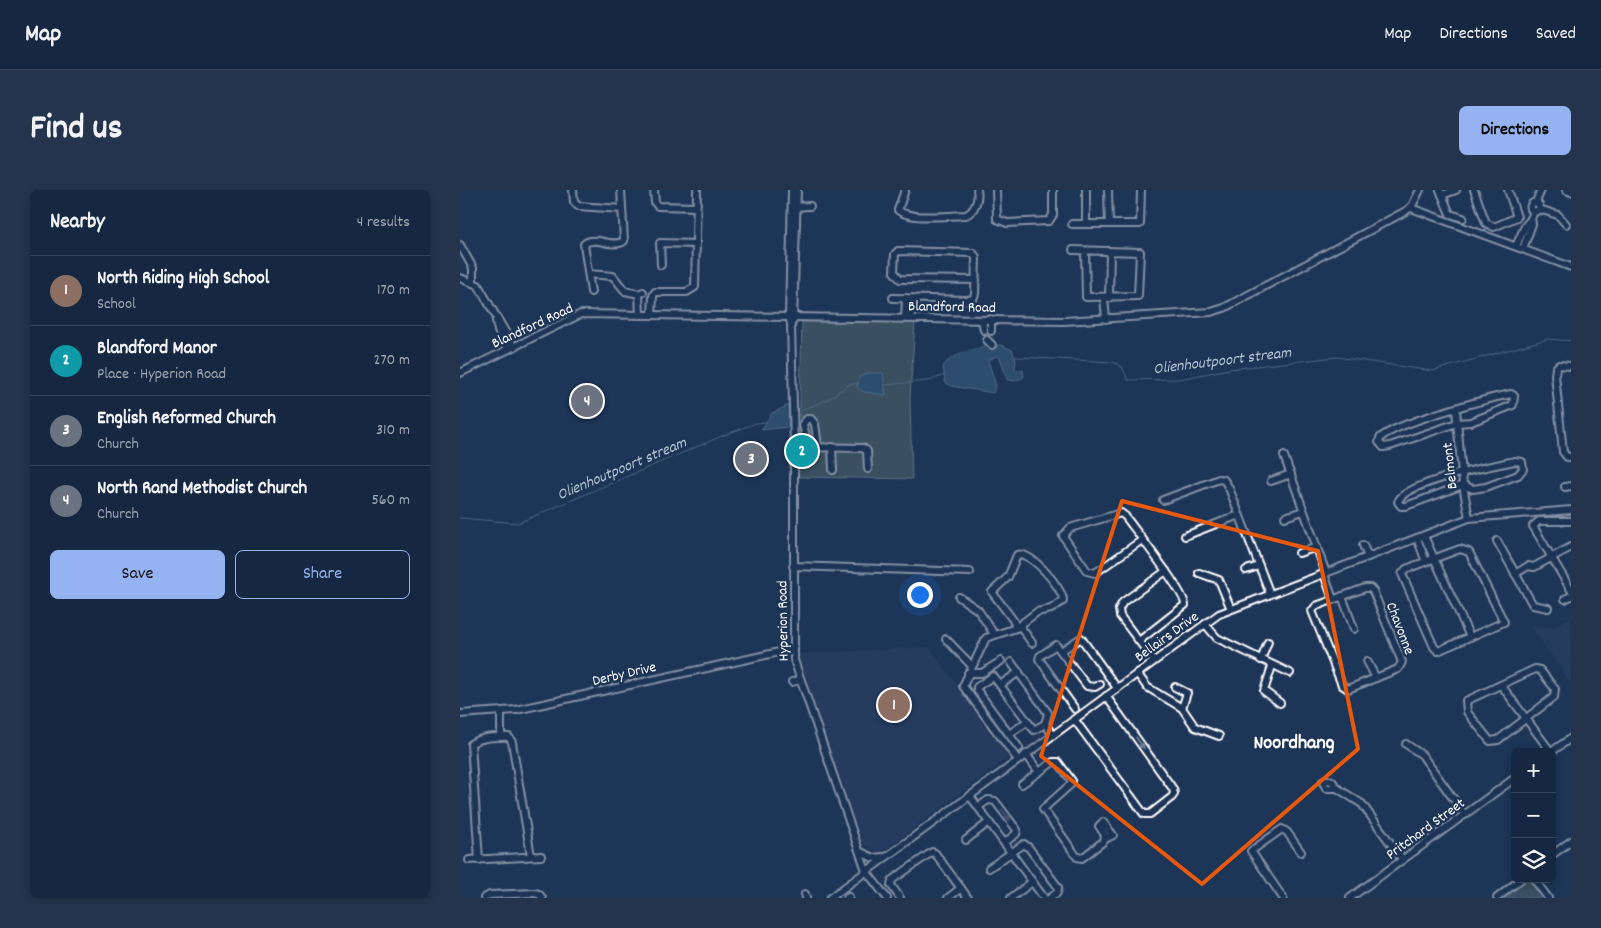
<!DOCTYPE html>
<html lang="en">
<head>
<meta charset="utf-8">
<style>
	body { margin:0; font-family:Dekko,sans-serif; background:#23344c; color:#f1f3f6 }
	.controls { position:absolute; right:15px; bottom:15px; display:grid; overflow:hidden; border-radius:8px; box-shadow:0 2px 8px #0003 }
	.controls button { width:45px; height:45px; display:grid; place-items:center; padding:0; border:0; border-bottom:1px solid #35445a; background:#162841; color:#f1f3f6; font:25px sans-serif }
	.you { position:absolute; left:459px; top:404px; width:18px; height:18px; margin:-12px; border:4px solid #fff; border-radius:50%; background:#1a73e8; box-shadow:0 0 0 8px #1a73e833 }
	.badge { display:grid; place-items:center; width:32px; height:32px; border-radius:50%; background:#95b2f1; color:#fff; font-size:16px; font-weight:700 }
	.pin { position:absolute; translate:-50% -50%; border:2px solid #fff; box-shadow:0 1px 5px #0006 }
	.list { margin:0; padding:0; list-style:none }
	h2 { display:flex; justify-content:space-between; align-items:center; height:65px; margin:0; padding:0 20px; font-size:21px }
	h2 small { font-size:16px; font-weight:400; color:#9ea6b1 }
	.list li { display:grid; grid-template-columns:32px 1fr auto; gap:15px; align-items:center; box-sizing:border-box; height:70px; padding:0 20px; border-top:1px solid #35445a }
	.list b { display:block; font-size:19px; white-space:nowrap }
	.list p { margin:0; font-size:16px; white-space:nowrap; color:#9ea6b1 }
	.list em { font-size:16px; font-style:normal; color:#9ea6b1 }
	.actions { display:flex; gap:10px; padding:15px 20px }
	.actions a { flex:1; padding:11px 0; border:1px solid #95b2f1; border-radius:8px; text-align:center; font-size:18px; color:#95b2f1 }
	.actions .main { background:#95b2f1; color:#111 }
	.icon { flex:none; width:28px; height:28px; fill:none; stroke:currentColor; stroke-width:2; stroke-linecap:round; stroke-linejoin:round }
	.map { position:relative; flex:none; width:1111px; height:708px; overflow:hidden; border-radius:8px }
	header { display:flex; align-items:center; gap:30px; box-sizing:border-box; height:70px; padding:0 25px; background:#162841; border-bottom:1px solid #35445a }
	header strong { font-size:24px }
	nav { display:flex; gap:28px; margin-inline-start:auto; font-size:18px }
	.intro { display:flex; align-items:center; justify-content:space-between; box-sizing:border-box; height:120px; padding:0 30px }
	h1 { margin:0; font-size:35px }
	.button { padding:12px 22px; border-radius:8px; background:#95b2f1; color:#111; font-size:18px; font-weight:700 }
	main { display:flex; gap:30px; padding:0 30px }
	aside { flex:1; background:#162841; border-radius:8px; box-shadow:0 2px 8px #0003 }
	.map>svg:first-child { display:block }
	.built { fill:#304568 }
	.green { fill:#5d716c; stroke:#aeb8b6 }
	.water { fill:#416c89; stroke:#8da7b8 }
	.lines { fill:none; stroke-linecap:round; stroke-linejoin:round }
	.stream { stroke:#8da7b8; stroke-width:1 }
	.minor-casing { stroke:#fff; stroke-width:10 }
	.minor { stroke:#1d3557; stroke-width:6 }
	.oneway { fill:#6c7c92 }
	.marked { fill:none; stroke:#e8590c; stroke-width:4; stroke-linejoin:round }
	.labels { text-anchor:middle; stroke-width:5; stroke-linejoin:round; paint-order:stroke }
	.street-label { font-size:15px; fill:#fff; stroke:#1d3557 }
	.water-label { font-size:16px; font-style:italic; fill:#b3c4d0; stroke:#1d3557 }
	.district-label { font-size:20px; font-weight:bold; fill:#fff; stroke:#1d3557 }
</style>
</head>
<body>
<header>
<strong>Map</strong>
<nav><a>Map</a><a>Directions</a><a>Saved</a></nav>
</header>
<div class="intro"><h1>Find us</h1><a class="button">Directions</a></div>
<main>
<aside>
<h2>Nearby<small>4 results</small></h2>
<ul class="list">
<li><span class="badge" style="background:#8d6e63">1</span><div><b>North Riding High School</b><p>School</p></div><em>170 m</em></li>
<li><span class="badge" style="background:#0f9aa8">2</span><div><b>Blandford Manor</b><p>Place · Hyperion Road</p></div><em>270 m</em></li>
<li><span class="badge" style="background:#6b7280">3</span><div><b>English Reformed Church</b><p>Church</p></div><em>310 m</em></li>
<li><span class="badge" style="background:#6b7280">4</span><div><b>North Rand Methodist Church</b><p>Church</p></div><em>560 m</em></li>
</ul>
<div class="actions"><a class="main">Save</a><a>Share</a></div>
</aside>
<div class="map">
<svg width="1111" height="708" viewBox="0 0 1111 708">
	<rect width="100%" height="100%" fill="#1d3557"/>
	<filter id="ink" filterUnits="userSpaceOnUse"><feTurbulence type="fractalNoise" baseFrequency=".02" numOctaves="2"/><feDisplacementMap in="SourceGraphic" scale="10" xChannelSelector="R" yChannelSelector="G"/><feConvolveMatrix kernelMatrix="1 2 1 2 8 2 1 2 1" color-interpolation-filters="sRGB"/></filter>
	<g filter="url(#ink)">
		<g class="built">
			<polygon points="1111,427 1111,494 1070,435 1092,437"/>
			<polygon points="469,457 550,566 419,664 403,654 337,464"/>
		</g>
		<g class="green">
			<polygon points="342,132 455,132 450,208 452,289 338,287"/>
			<polygon points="1067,689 1084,708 1042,708"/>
		</g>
		<g class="water">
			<path d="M 541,155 L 552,160 L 556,170 L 555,180 L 563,180 L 564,187 L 555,191 L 547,190 L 540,168 L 537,166 L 528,170 L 536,195 L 533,203 L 491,196 L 485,192 L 483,176 C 494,162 524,156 541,155 Z"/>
			<polygon points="408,183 423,183 426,205 404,202 397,198 399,187"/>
			<polygon points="329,215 328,237 301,240 312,223"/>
		</g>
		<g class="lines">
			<g class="stream">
				<polyline points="556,167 653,172 662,177 668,190 720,189 769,179 877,167 972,181 1088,149 1111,151"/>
				<polyline points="425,195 468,191 485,185"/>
				<polyline points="342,220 367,210 388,195 399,193"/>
				<polyline points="0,328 58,333 262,246 296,233 306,232"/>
			</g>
			<defs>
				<g id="minor">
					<polyline points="113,0 114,12 118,16 162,19"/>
					<polyline points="194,0 195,13 198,16 236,17"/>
					<polyline points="332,0 329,127 331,134 334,257 334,470 406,681 427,708"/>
					<path d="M 445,0 L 438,20 C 450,31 490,25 506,25 C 515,21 519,9 517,0"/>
					<polyline points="536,0 537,29 547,33 589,31 593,25 593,0"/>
					<polyline points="980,0 990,24 1003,28"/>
					<polyline points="1014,0 1026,33 1034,37 1057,27 1048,0"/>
					<polyline points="1106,0 1111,2"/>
					<polyline points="982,5 996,0"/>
					<polyline points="1076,12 1081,0"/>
					<circle cx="1075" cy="17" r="4.5"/>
					<polyline points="333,17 350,16"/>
					<polyline points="951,18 1111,77"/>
					<polyline points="1079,19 1098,25 1106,34"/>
					<polyline points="612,34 649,34 648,0"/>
					<polyline points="626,34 626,0"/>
					<polyline points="649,34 680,34 681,0"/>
					<polyline points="0,55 13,78 13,93"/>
					<polyline points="1056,56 1065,36 1071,29"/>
					<polyline points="1063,59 1072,34 1071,29 1074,21"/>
					<polyline points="613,60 680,62 678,106 626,107 625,61"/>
					<polyline points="201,75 200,53 236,54"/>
					<polyline points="129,84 153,86 165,101 179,104 183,102"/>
					<polyline points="0,88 18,95 54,157"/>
					<path d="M 131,102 L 124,54 C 135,45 153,59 164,51 L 161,0"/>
					<polyline points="179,104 180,125"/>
					<polyline points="433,108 507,110 513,109 515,104 516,67 513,63 438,61 435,64 434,82 440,89 516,90"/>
					<polyline points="644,108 646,129"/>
					<polyline points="649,108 650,61"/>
					<polyline points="192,125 193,106 195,102 227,102 235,97 237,0"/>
					<polyline points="445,128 446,108"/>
					<polyline points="451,128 452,108"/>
					<polyline points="531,129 531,141"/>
					<polyline points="522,130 524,140"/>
					<polyline points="36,131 38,141 48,159"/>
					<polyline points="333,131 337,0"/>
					<polyline points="527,150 532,155"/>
					<polyline points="1111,176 1099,175 1096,178 1095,185 1103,262 1107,267 1111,267"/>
					<polyline points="0,183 121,124 604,131 751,122 764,118 946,21 952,16 960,0"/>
					<path d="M 1051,204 L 1054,206 L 1053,215 L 1011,232 L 997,233 L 930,256 L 923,257 L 919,252 L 920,248 C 936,233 1025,209 1051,204 Z"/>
					<polyline points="996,220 1003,295 1009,328"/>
					<polyline points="334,257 403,258 407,261 408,279"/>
					<polyline points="348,257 343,234 347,229 351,229 355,234 358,257"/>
					<polyline points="372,257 373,280"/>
					<polyline points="824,266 866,383"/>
					<path d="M 1055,271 L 1062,272 L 1063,279 L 1058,285 L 1026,297 L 1013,299 L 1003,295 L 946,316 L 941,316 L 938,312 C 942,293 1035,275 1055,271 Z"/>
					<polyline points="811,291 831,284"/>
					<polyline points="1105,297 1111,296"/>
					<polyline points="703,310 759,289 764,290 769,298 810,404"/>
					<polyline points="825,327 843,321"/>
					<polyline points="1111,331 1079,331 1073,336 1111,400"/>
					<polyline points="725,346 779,325"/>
					<polyline points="964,346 1010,447"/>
					<polyline points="957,348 966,372"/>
					<polyline points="1037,351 1073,415 1088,418"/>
					<polyline points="903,355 908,367"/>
					<polygon points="1000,359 1009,362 1044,432 978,461 974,457 942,384 946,379"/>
					<polyline points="839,363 857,357"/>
					<polyline points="333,376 510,382"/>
					<polyline points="786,380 799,376"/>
					<polyline points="739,383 759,390 771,419"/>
					<polyline points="864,384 873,409"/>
					<polyline points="1055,384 1068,376 1074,377 1111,357"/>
					<polygon points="905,398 910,398 913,401 942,472 938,479 888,499 882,495 852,421 856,416"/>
					<polyline points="882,406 894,439"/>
					<polyline points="499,407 518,420 534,444"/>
					<polyline points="1105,409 1111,406"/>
					<polyline points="745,434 757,448 830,483"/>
					<polyline points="560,436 572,453"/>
					<path d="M 556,438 L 553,430 L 532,402 L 548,387 L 557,365 C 570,360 604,399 603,411 L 591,419 L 577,422 L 556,438 L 526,448 L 503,496 L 558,570"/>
					<polyline points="486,449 511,475"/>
					<path d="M 679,451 L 725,415 C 726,404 675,340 665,326 L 661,323 L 610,338 L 603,346 L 627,381 L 635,383 L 682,350"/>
					<polyline points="601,461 621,448 657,498"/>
					<polyline points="801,470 808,452"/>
					<polyline points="694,471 660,426 659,419 663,412 706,381"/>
					<polyline points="907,471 916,488"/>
					<polyline points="551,472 588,523 585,534 593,545"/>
					<polyline points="812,476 804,501 820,513"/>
					<polygon points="1075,479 1080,480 1095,499 1094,507 1038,550 1030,551 1007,522 1006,511"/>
					<polyline points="508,483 522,483 541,471"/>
					<polyline points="677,483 687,497 722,518 735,537 759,546"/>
					<polyline points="332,492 340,490"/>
					<polyline points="540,495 559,482"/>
					<polyline points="1041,495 1091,562"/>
					<polyline points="715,497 727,503 722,518"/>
					<polyline points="615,519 579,469 580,466 596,455 627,496 635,497 640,494"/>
					<polyline points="0,524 56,520 333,459"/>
					<polyline points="614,529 684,624 690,624 712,607 714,604 713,599 646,506"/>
					<polyline points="549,544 567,532"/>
					<polyline points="41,547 41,522"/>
					<polyline points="946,554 962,565 1005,625"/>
					<polyline points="559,558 517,500 517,497 533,486 574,540 585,534"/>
					<polyline points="1091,562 1111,548"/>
					<polyline points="566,564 579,582 593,572 598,572 612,591 611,594 583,619 617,667 622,668 644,651 645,645 639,636 643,632 653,645 645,649"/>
					<polyline points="562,594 579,582"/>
					<polyline points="877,598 866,598 863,592 867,590 872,591 877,598 902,614 942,669"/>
					<polyline points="510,606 584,708"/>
					<polyline points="518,617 528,610 535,611 557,640 556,644 544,653"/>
					<polyline points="506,650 529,632"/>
					<polyline points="401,662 413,668 423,667"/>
					<polyline points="1092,665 1111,651"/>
					<polyline points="9,670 81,666"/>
					<path d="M 19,670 L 11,554 C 19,547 39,546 49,547 L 52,552 L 71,666"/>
					<polyline points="529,678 564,654 569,658 598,697 597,703 590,708"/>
					<polyline points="1074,689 1088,708"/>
					<polyline points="345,704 346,708"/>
					<polyline points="24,708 30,705 74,703 79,704 82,708"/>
					<polyline points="370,708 759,424 1009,328 1111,320"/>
					<polyline points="387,708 389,707"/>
					<polyline points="440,708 431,695 432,690 472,662 475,663 508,708"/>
					<polyline points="488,708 501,698"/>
					<polyline points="551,708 572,692"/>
					<polyline points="823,708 791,661 822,639 827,642 841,662"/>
					<polyline points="890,708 1055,588"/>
					<polyline points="1037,708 1061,689"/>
				</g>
			</defs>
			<use href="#minor" class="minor-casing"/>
			<use href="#minor" class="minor"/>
		</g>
		<defs><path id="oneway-solid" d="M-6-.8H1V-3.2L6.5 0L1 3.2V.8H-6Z" transform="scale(1.25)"/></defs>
		<g class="oneway">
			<use href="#oneway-solid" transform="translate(680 553) rotate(54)"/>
			<use href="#oneway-solid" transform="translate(546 625) rotate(54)"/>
		</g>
	</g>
	<path d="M0 0H1111V708H0ZM 662,311 L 858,361 L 898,559 L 742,694 L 581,566 Z" fill="#1d3557" fill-opacity=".55" fill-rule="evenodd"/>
	<path class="marked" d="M 662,311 L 858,361 L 898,559 L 742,694 L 581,566 Z"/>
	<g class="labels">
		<g class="street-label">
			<text transform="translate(492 116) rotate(1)" y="5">Blandford Road</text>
			<text transform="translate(72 135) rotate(-25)" y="5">Blandford Road</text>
			<text transform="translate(989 276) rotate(-96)" y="5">Belmont</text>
			<text transform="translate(322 431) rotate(-91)" y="5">Hyperion Road</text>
			<text transform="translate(941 438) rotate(69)" y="5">Chavonne</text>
			<text transform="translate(706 446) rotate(-36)" y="5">Bellairs Drive</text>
			<text transform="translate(164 483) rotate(-13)" y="5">Derby Drive</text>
			<text transform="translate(965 638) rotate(-36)" y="5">Pritchard Street</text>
		</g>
		<g class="water-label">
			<text transform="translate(762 169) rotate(-7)" y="6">Olienhoutpoort stream</text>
			<text transform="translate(161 277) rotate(-23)" y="6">Olienhoutpoort stream</text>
		</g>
		<g class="district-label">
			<text x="834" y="558">Noordhang</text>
		</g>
	</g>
</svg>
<div class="controls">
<button>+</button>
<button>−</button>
<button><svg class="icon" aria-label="layers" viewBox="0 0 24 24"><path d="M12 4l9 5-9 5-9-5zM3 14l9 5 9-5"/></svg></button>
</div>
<div class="you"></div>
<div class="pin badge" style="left:434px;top:515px;background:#8d6e63">1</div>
<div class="pin badge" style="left:342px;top:261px;background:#0f9aa8">2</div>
<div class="pin badge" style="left:291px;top:269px;background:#6b7280">3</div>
<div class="pin badge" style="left:127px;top:211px;background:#6b7280">4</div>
</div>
</main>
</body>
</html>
